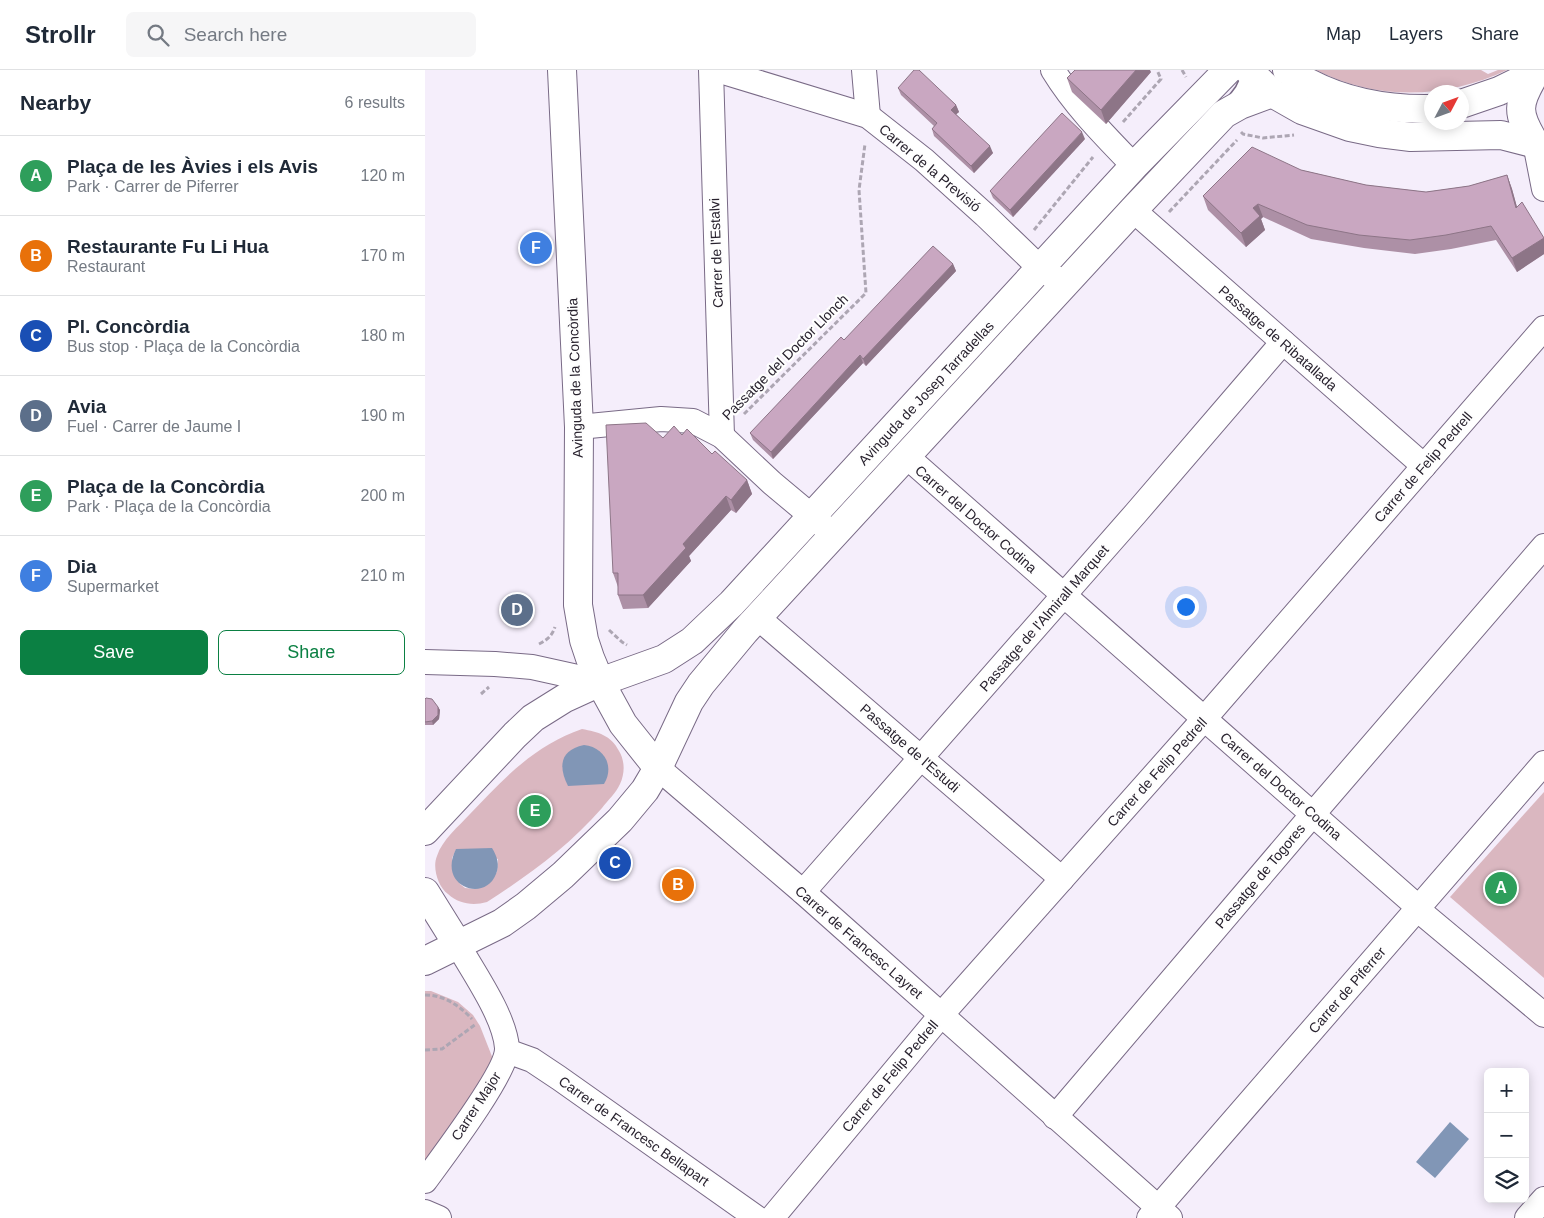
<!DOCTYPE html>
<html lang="en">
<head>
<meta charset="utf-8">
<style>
	body { margin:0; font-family:Helvetica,sans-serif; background:#f6f6f7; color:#1f2937 }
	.controls { position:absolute; right:15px; bottom:15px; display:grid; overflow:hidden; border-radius:8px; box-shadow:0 2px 12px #0003 }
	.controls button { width:45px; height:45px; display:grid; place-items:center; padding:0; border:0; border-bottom:1px solid #e0e1e3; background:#fff; color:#1f2937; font:25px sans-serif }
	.compass { position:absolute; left:999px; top:15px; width:45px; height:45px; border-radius:50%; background:#fff; box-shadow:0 2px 12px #0003; rotate:49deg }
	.you { position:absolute; left:760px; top:536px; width:18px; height:18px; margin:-12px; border:4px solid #fff; border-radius:50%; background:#1a73e8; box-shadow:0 0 0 8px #1a73e833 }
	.badge { display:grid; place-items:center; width:32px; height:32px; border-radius:50%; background:#0b8043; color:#fff; font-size:16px; font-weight:700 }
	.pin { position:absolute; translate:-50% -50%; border:2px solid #fff; box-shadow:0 1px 5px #0006 }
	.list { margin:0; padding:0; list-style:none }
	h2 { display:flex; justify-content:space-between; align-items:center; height:65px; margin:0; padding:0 20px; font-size:21px }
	h2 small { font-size:16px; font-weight:400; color:#747a83 }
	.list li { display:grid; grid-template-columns:32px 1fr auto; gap:15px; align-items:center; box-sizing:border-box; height:80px; padding:0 20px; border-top:1px solid #e0e1e3 }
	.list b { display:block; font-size:19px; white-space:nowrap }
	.list p { margin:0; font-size:16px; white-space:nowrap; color:#747a83 }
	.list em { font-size:16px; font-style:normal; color:#747a83 }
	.actions { display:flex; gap:10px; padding:15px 20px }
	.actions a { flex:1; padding:11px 0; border:1px solid #0b8043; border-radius:8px; text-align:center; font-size:18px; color:#0b8043 }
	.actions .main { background:#0b8043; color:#fff }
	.icon { flex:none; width:28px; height:28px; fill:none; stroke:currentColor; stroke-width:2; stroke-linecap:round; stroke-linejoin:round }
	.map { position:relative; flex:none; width:1119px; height:1148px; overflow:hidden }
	header { display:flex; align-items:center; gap:30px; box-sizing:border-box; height:70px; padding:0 25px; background:#fff; border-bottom:1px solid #e0e1e3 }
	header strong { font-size:24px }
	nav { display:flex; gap:28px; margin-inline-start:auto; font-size:18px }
	.search { width:350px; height:45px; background:#f6f6f7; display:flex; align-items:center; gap:12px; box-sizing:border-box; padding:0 18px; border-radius:8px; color:#747a83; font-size:19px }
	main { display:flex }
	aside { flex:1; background:#fff }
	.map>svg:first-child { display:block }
	.green { fill:#dab7c0; fill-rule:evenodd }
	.water { fill:#8196b6 }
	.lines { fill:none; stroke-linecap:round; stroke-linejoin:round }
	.service-casing { stroke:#796a86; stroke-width:14 }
	.minor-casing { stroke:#796a86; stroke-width:26 }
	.tertiary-casing { stroke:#796a86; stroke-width:30 }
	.secondary-casing { stroke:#796a86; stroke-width:30 }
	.path { stroke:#ada6b3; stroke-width:3; stroke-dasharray:5 2.5; stroke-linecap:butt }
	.service { stroke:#fff; stroke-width:11 }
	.minor { stroke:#fff; stroke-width:24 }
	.tertiary { stroke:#fff; stroke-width:28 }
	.secondary { stroke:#fff; stroke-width:28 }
	.wall { fill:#ad90a6 }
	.shaded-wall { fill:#8d7587 }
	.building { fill:#c9a7c1; stroke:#8d7587 }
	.labels { text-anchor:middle; stroke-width:4.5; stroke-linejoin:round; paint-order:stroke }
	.street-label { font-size:14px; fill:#28222e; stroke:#fefefe }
</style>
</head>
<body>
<header>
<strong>Strollr</strong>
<div class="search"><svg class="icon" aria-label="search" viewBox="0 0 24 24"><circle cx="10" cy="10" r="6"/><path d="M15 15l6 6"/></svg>Search here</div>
<nav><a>Map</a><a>Layers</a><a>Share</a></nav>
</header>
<main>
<aside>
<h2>Nearby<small>6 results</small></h2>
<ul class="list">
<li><span class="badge" style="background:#2e9e5b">A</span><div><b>Plaça de les Àvies i els Avis</b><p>Park · Carrer de Piferrer</p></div><em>120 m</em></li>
<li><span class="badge" style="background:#e8710a">B</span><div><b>Restaurante Fu Li Hua</b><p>Restaurant</p></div><em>170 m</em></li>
<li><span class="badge" style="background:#1a4fb4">C</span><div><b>Pl. Concòrdia</b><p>Bus stop · Plaça de la Concòrdia</p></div><em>180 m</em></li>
<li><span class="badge" style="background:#5c6f8a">D</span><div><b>Avia</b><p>Fuel · Carrer de Jaume I</p></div><em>190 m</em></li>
<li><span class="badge" style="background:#2e9e5b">E</span><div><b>Plaça de la Concòrdia</b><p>Park · Plaça de la Concòrdia</p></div><em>200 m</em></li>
<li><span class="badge" style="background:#3f7fe0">F</span><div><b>Dia</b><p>Supermarket</p></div><em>210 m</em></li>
</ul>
<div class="actions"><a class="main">Save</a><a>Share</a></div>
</aside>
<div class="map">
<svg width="1119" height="1148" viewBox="0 0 1119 1148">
	<rect width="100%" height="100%" fill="#f5eefb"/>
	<g class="green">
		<path d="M 891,0 L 1056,0 L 1063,4 L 1073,0 L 1082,0 C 1021,29 952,31 891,0 Z"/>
		<path d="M 157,659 C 173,662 186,665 194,681 C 200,691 200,703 195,714 C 191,723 183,730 177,738 C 144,776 104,805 62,832 C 48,836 34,834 23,824 C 13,817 7,797 12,786 C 17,770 34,756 45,744 C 78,709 110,675 157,659 ZM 31,780 L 73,789 L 72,802 L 50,819 L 40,818 L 35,814 L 27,788 Z"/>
		<polygon points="1119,722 1119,908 1025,827"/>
		<polygon points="0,921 6,921 33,932 48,945 55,956 68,989 65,1002 0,1095"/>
	</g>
	<g class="water">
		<path d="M 159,675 C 179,677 190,696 179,714 L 143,716 C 133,696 135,680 159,675 Z"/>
		<path d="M 67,778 C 72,786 75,795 71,804 C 60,833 12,817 31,779 Z"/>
		<polygon points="1025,1052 1044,1069 1010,1108 991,1092"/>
	</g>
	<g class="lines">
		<defs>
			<polyline id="service" points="807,32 816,20 825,1"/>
			<g id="minor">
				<polyline points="286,0 297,366"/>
				<polyline points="292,0 443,46 499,90 560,145 615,198 628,207 642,212"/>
				<polyline points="439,0 443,46"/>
				<path d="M 628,0 C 650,36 680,66 709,96"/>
				<polyline points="1110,73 1119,119"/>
				<polyline points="708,140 999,396"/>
				<polyline points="154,357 236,349 268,351 297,366 347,413 408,464"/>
				<polyline points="481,386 985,830 992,839 1119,945"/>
				<polyline points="332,547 637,809"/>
				<polyline points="0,592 70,594 107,597 175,612"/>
				<polyline points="233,698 378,822 745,1148"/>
				<polyline points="378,822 711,443 858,272"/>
				<polyline points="82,981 107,990 134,1008 332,1148"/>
				<polyline points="630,1047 888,744 1119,476"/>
				<path d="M 0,1111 C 16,1089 83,1001 82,978 C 80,947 49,903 33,875"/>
				<polyline points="0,1142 14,1148"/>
				<polyline points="347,1148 517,944 779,649 1119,258"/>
				<polyline points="724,1148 1119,693"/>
				<polyline points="1102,1148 1119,1129"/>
			</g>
			<polyline id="tertiary" points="137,0 154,357 153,535 159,570 165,588 175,612"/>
			<g id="secondary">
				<polyline points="823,0 847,23 877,40 925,57 954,63 986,67 1076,65 1119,76"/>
				<path d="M 862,0 C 906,30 954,40 1006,39"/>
				<polyline points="1036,34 1074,21 1117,0"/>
				<path d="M 1110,73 C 1091,43 1092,34 1110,4"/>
				<polyline points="175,612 198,654 233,698"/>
				<polyline points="0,761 90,665 108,648 140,628 175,612 239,589 267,571 307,533 709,96 803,0"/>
				<polyline points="0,822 33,875"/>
				<polyline points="0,891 77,853 101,836 138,805 195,750 220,720 233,698 264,632 276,614 320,561 708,140 799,44 815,35 847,23"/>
			</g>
		</defs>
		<use href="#service" class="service-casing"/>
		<use href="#minor" class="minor-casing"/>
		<use href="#tertiary" class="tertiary-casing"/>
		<use href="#secondary" class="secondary-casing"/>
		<g class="path">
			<polyline points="757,0 761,7"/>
			<polyline points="698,52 736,9 732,0"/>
			<polyline points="816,62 818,64 838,68 869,65"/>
			<polyline points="744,142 812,70"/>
			<polyline points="609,160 668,87"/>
			<polyline points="319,344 441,223 434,120 440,74"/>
			<polyline points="184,560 197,572 202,575"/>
			<path d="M 114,574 C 122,570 127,566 130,557"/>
			<polyline points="56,624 64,617"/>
			<path d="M 0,925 C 19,925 35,936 47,949"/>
			<polyline points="0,980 17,979 51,954"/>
		</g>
		<use href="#service" class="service"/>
		<use href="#minor" class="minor"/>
		<use href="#tertiary" class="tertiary"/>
		<use href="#secondary" class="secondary"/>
	</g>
	<g class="wall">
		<polygon points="726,2 681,54 647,22 642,8"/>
		<polygon points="473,18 531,35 534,42 531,44 568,83 549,103 509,66 507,59 509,56 476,25"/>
		<polygon points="660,69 588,147 568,128 565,121"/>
		<polygon points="876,100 941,115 1001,122 1044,116 1082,105 1087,119 1092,137 1119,168 1119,184 1092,202 1071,170 1026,179 990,184 939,178 886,169 838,147 836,149 840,160 821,177 783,140 778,126"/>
		<polygon points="528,194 531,201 441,296 438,293 348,389 328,370 325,363 419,270"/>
		<polygon points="257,365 322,410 327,424 311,443 306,440 264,486 266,491 223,538 198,539 193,525 193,517 188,503 238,368"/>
		<polygon points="0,629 13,637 15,640 14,649 8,655 0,655"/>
	</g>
	<g class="shaded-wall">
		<polygon points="711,0 725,0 726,2 681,54 676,40"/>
		<polygon points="531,35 534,42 528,47 526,40"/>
		<polygon points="657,62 660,69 588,147 585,140"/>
		<polygon points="565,76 568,83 549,103 546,96"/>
		<polygon points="1082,105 1087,119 1096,152 1091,138"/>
		<polygon points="833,134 838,147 836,149 840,160 821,177 816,163 828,138"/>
		<polygon points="1119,168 1119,184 1092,202 1087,188"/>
		<polygon points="528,194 531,201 441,296 438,289"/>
		<polygon points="435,285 438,293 348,389 346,382"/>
		<polygon points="322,410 327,424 311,443 306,430"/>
		<polygon points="301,426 306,440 264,486 266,491 223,538 218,525 258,474"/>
		<polygon points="13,637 15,640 14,649 8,655 7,651"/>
	</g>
	<g class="building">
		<polygon points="489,0 494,0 531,35 526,40 565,76 546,96 507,59 512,53 473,18"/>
		<polygon points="650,0 711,0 676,40 642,8"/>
		<polygon points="637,43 657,62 585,140 565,121"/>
		<polygon points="827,77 876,100 941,115 1001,122 1044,116 1082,105 1091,138 1097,132 1119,168 1087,188 1066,156 1021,165 985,170 934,165 882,155 833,134 828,138 835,146 816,163 778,126"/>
		<polygon points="508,176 528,194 438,289 435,285 346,382 325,363 416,267 419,270"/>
		<polygon points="221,353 238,368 249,356 257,365 262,359 287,384 290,381 322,410 306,430 301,426 258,474 261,478 218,525 193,525 193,503 188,503 181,355"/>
		<polygon points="1,628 7,629 13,637 13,645 7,651 0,652 0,629"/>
	</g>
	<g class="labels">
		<g class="street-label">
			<text transform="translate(505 98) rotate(40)" y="5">Carrer de la Previsió</text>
			<text transform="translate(291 183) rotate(-92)" y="5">Carrer de l'Estalvi</text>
			<text transform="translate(853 268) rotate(41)" y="5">Passatge de Ribatallada</text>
			<text transform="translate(360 287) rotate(-45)" y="5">Passatge del Doctor Llonch</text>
			<text transform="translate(150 308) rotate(-92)" y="5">Avinguda de la Concòrdia</text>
			<text transform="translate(501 323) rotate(-47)" y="5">Avinguda de Josep Tarradellas</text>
			<text transform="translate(998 397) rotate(-49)" y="5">Carrer de Felip Pedrell</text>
			<text transform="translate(551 449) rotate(41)" y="5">Carrer del Doctor Codina</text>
			<text transform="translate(619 548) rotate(-49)" y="5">Passatge de l'Almirall Marquet</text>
			<text transform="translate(485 678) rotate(41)" y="5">Passatge de l'Estudi</text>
			<text transform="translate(732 702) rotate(-48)" y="5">Carrer de Felip Pedrell</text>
			<text transform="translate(856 716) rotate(41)" y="5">Carrer del Doctor Codina</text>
			<text transform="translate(835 806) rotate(-50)" y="5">Passatge de Togores</text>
			<text transform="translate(434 872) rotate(41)" y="5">Carrer de Francesc Layret</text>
			<text transform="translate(922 920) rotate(-49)" y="5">Carrer de Piferrer</text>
			<text transform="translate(465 1006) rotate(-50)" y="5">Carrer de Felip Pedrell</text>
			<text transform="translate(51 1036) rotate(-57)" y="5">Carrer Major</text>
			<text transform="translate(209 1061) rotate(35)" y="5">Carrer de Francesc Bellapart</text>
		</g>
	</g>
</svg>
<div class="controls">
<button>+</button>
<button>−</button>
<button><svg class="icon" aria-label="layers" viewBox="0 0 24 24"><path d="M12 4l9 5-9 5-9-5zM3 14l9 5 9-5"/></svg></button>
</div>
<svg class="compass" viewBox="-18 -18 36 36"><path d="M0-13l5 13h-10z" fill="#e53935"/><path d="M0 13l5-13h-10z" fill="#747a83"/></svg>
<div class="you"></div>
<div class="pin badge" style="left:1076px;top:818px;background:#2e9e5b">A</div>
<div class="pin badge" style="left:253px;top:815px;background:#e8710a">B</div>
<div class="pin badge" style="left:190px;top:793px;background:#1a4fb4">C</div>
<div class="pin badge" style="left:92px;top:540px;background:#5c6f8a">D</div>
<div class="pin badge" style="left:110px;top:741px;background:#2e9e5b">E</div>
<div class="pin badge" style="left:111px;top:178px;background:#3f7fe0">F</div>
</div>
</main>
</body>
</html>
